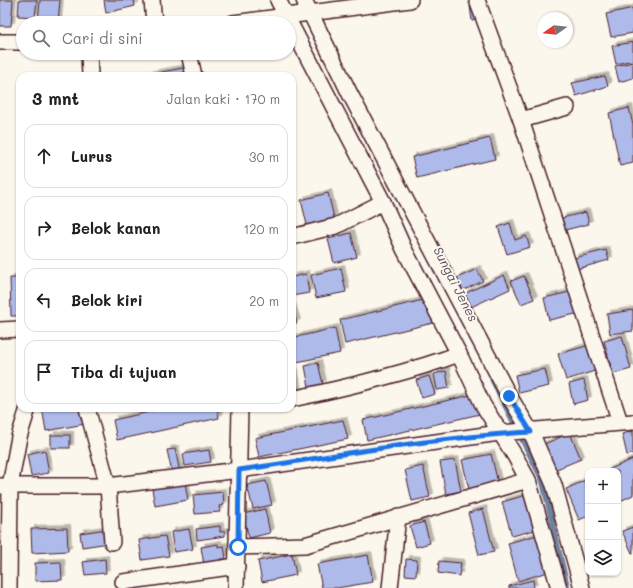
<!DOCTYPE html>
<html lang="id">
<head>
<meta charset="utf-8">
<style>
	body { margin:0; font-family:Mali,sans-serif; background:#f2f2f2; color:#202124 }
	.controls { position:absolute; right:12px; bottom:12px; display:grid; overflow:hidden; border-radius:8px; box-shadow:0 1px 3px #0004 }
	.controls button { width:36px; height:36px; display:grid; place-items:center; padding:0; border:0; border-bottom:1px solid #e0e0e0; background:#fff; color:#202124; font:20px sans-serif }
	.compass { position:absolute; left:537px; top:12px; width:36px; height:36px; border-radius:50%; background:#fff; box-shadow:0 1px 3px #0004; rotate:256deg }
	.stop { position:absolute; width:12px; height:12px; margin:-9px; border:3px solid #1a73e8; border-radius:50%; background:#fff }
	.stop.end { background:#1a73e8; border-color:#fff; box-shadow:0 1px 4px #0008 }
	.list { margin:0; padding:0; list-style:none }
	h2 { display:flex; justify-content:space-between; align-items:center; height:52px; margin:0; padding:0 16px; font-size:17px }
	h2 small { font-size:13px; font-weight:400; color:#757577 }
	.list li { display:grid; grid-template-columns:26px 1fr auto; gap:12px; align-items:center; box-sizing:border-box; height:64px; margin:0 8px 8px; padding:0 8px; border:1px solid #e0e0e0; border-radius:12px }
	.list b { display:block; font-size:15px; white-space:nowrap }
	.list em { font-size:13px; font-style:normal; color:#757577 }
	.icon { flex:none; width:22px; height:22px; fill:none; stroke:currentColor; stroke-width:2; stroke-linecap:round; stroke-linejoin:round }
	.map { position:relative; flex:none; width:633px; height:588px; overflow:hidden }
	.search { position:absolute; background:#fff; box-shadow:0 1px 3px #0004; left:16px; top:16px; width:280px; height:44px; display:flex; align-items:center; gap:10px; box-sizing:border-box; padding:0 14px; border-radius:22px; color:#757577; font-size:15px }
	.panel { position:absolute; background:#fff; box-shadow:0 1px 3px #0004; left:16px; top:72px; width:280px; height:340px; border-radius:12px }
	.map>svg:first-child { display:block }
	.lines { fill:none; stroke-linecap:round; stroke-linejoin:round }
	.stream { stroke:#71829e; stroke-width:5 }
	.building { fill:#aebaea; stroke:#4a1f2b; filter:url(#shadow) }
	.street-casing { stroke:#4a1f2b; stroke-width:18 }
	.street { stroke:#fbf7ec; stroke-width:15 }
	.route { stroke:#1a73e8; stroke-width:5 }
	.labels { text-anchor:middle; stroke-width:4; stroke-linejoin:round; paint-order:stroke }
	.water-label { font-size:13px; font-style:italic; fill:#5e5164; stroke:#fbf7ec }
</style>
</head>
<body>
<div class="map">
<svg width="633" height="588" viewBox="0 0 633 588">
	<defs>
		<filter id="shadow"><feDropShadow dx="3.5" dy="-3.5" stdDeviation="0" flood-color="#0004"/></filter>
	</defs>
	<rect width="100%" height="100%" fill="#fbf7ec"/>
	<filter id="ink" filterUnits="userSpaceOnUse"><feTurbulence type="fractalNoise" baseFrequency=".025" numOctaves="2"/><feDisplacementMap in="SourceGraphic" scale="8" xChannelSelector="R" yChannelSelector="G"/><feConvolveMatrix kernelMatrix="1 2 1 2 8 2 1 2 1" color-interpolation-filters="sRGB"/></filter>
	<g filter="url(#ink)">
		<g class="lines">
			<polyline class="stream" points="492,380 542,480 568,588"/>
		</g>
		<g class="building">
			<polygon points="0,0 13,0 11,26 0,26"/>
			<polygon points="19,0 37,0 35,17 18,16"/>
			<polygon points="40,0 60,0 58,23 38,21"/>
			<polygon points="104,0 134,0 135,6 106,13"/>
			<polygon points="475,5 477,20 472,21 470,6"/>
			<polygon points="633,8 633,33 611,37 606,14"/>
			<polygon points="633,42 633,60 616,64 612,46"/>
			<polygon points="633,62 633,78 619,82 615,66"/>
			<polygon points="183,68 185,76 146,76 146,75"/>
			<polygon points="605,76 608,86 576,96 572,83"/>
			<polygon points="629,108 633,125 633,163 620,166 609,113"/>
			<polygon points="490,138 495,159 417,178 412,157"/>
			<polygon points="328,193 334,218 307,225 301,200"/>
			<polygon points="586,212 589,224 565,230 562,218"/>
			<polygon points="510,223 515,240 526,236 530,247 507,254 498,227"/>
			<polygon points="351,233 357,257 334,263 328,239"/>
			<polygon points="606,250 609,260 577,269 574,258"/>
			<polygon points="341,268 346,292 316,298 311,275"/>
			<polygon points="477,269 483,281 462,291 457,278"/>
			<polygon points="306,274 309,293 292,296 292,277"/>
			<polygon points="504,275 510,289 471,307 464,294"/>
			<polygon points="524,276 534,299 521,304 511,281"/>
			<polygon points="10,278 19,278 20,316 11,316"/>
			<polygon points="574,291 580,313 549,320 544,298"/>
			<polygon points="427,299 433,323 345,344 340,320"/>
			<polygon points="292,307 297,323 292,324"/>
			<polygon points="633,310 633,331 610,334 607,314"/>
			<polygon points="335,328 340,353 292,363 292,338"/>
			<polygon points="622,336 631,369 613,374 604,341"/>
			<polygon points="590,345 598,370 566,380 558,354"/>
			<polygon points="318,363 323,384 309,387 305,366"/>
			<polygon points="545,369 549,386 519,393 515,375"/>
			<polygon points="292,371 294,371 298,393 292,394"/>
			<polygon points="446,371 449,388 437,390 434,374"/>
			<polygon points="429,376 435,394 422,398 416,380"/>
			<polygon points="584,380 588,400 573,404 569,384"/>
			<polygon points="475,394 480,414 367,440 363,420"/>
			<polygon points="42,408 82,408 85,424 46,431"/>
			<polygon points="167,408 217,408 219,418 117,440 113,420"/>
			<polygon points="343,420 348,439 259,457 255,438"/>
			<polygon points="633,431 633,454 627,455 622,434"/>
			<polygon points="570,433 581,459 552,471 542,445"/>
			<rect x="51" y="435" width="19" height="13"/>
			<polygon points="175,449 180,472 172,473 167,450"/>
			<polygon points="45,450 49,473 31,476 27,454"/>
			<polygon points="209,450 211,462 185,466 183,454"/>
			<polygon points="491,454 498,483 469,489 462,460"/>
			<polygon points="633,459 633,495 618,502 618,471 606,471"/>
			<polygon points="455,460 461,491 446,494 440,462"/>
			<polygon points="423,466 430,497 412,501 405,470"/>
			<polygon points="588,479 588,516 579,520 566,489"/>
			<polygon points="266,481 272,505 253,509 247,485"/>
			<polygon points="185,483 188,500 155,506 152,489"/>
			<polygon points="223,492 224,505 219,506 220,512 195,514 193,495"/>
			<polygon points="526,495 535,530 512,536 502,502"/>
			<polygon points="265,509 270,533 249,538 243,514"/>
			<polygon points="483,509 494,552 479,555 468,513"/>
			<polygon points="424,522 430,543 416,547 410,526"/>
			<polygon points="220,526 220,532 225,531 225,536 197,540 196,529"/>
			<polygon points="633,527 633,553 632,553 622,531"/>
			<polygon points="67,528 68,551 32,553 31,529"/>
			<polygon points="107,529 109,543 82,547 80,533"/>
			<polygon points="189,529 193,549 174,552 171,532"/>
			<polygon points="541,534 551,571 518,581 508,543"/>
			<polygon points="165,536 169,556 142,560 139,540"/>
			<polygon points="218,544 218,547 224,546 226,559 220,559 221,562 204,565 201,547"/>
			<polygon points="292,554 296,575 262,582 258,561"/>
			<polygon points="368,555 373,582 337,588 322,588 317,564"/>
			<polygon points="105,559 106,573 85,575 83,562"/>
			<polygon points="406,559 417,560 416,576 405,575"/>
			<polygon points="439,561 461,563 459,576 438,573"/>
			<polygon points="61,562 62,580 35,581 35,563"/>
			<polygon points="533,580 534,588 509,588 509,586"/>
		</g>
		<g class="lines">
			<defs>
				<g id="street">
					<polyline points="152,0 154,23"/>
					<polyline points="278,0 383,202 404,249 459,354 483,405 515,456 528,480 559,588"/>
					<polyline points="304,0 350,94 509,396 531,432 554,485 582,588"/>
					<polyline points="477,0 521,120 620,422"/>
					<polyline points="233,23 410,0"/>
					<polyline points="0,42 23,42"/>
					<polyline points="89,53 90,76"/>
					<polyline points="189,53 194,76"/>
					<polyline points="521,120 567,107"/>
					<polyline points="292,237 336,226 383,202"/>
					<polyline points="0,330 20,329"/>
					<path d="M 292,399 C 349,387 404,374 459,354"/>
					<polyline points="87,408 108,486 112,542"/>
					<polyline points="0,486 108,486 239,470 499,433 633,422"/>
					<polyline points="238,547 305,545 528,480"/>
					<polyline points="123,582 237,566"/>
					<polyline points="9,588 10,486 19,437 28,408"/>
					<polyline points="236,588 240,408"/>
					<polyline points="390,588 398,517"/>
				</g>
			</defs>
			<use href="#street" class="street-casing"/>
			<use href="#street" class="street"/>
		</g>
	</g>
	<g class="lines" filter="url(#ink)">
		<path class="route" d="M 238,547 L 239,470 C 336,456 434,437 531,432 L 509,396"/>
	</g>
	<g class="labels">
		<g class="water-label">
			<text transform="translate(456 284) rotate(63)" y="5">Sungai Jenes</text>
		</g>
	</g>
</svg>
<div class="controls">
<button>+</button>
<button>−</button>
<button><svg class="icon" aria-label="layers" viewBox="0 0 24 24"><path d="M12 4l9 5-9 5-9-5zM3 14l9 5 9-5"/></svg></button>
</div>
<svg class="compass" viewBox="-18 -18 36 36"><path d="M0-13l5 13h-10z" fill="#e53935"/><path d="M0 13l5-13h-10z" fill="#757577"/></svg>
<div class="stop" style="left:238px;top:547px"></div>
<div class="stop end" style="left:509px;top:396px"></div>
<div class="search"><svg class="icon" aria-label="search" viewBox="0 0 24 24"><circle cx="10" cy="10" r="6"/><path d="M15 15l6 6"/></svg>Cari di sini</div>
<section class="panel">
<h2>3 mnt<small>Jalan kaki · 170 m</small></h2>
<ul class="list">
<li><svg class="icon" aria-label="ahead" viewBox="0 0 24 24"><path d="M12 20V5M6 11l6-6 6 6"/></svg><div><b>Lurus</b></div><em>30 m</em></li>
<li><svg class="icon" aria-label="right" viewBox="0 0 24 24"><path d="M7 20v-9h11M14 6l5 5-5 5"/></svg><div><b>Belok kanan</b></div><em>120 m</em></li>
<li><svg class="icon" aria-label="left" viewBox="0 0 24 24"><path d="M17 20v-9H6M10 6l-5 5 5 5"/></svg><div><b>Belok kiri</b></div><em>20 m</em></li>
<li><svg class="icon" aria-label="arrive" viewBox="0 0 24 24"><path d="M6 21V4h12l-3 4 3 4H6"/></svg><div><b>Tiba di tujuan</b></div></li>
</ul>
</section>
</div>
</body>
</html>
